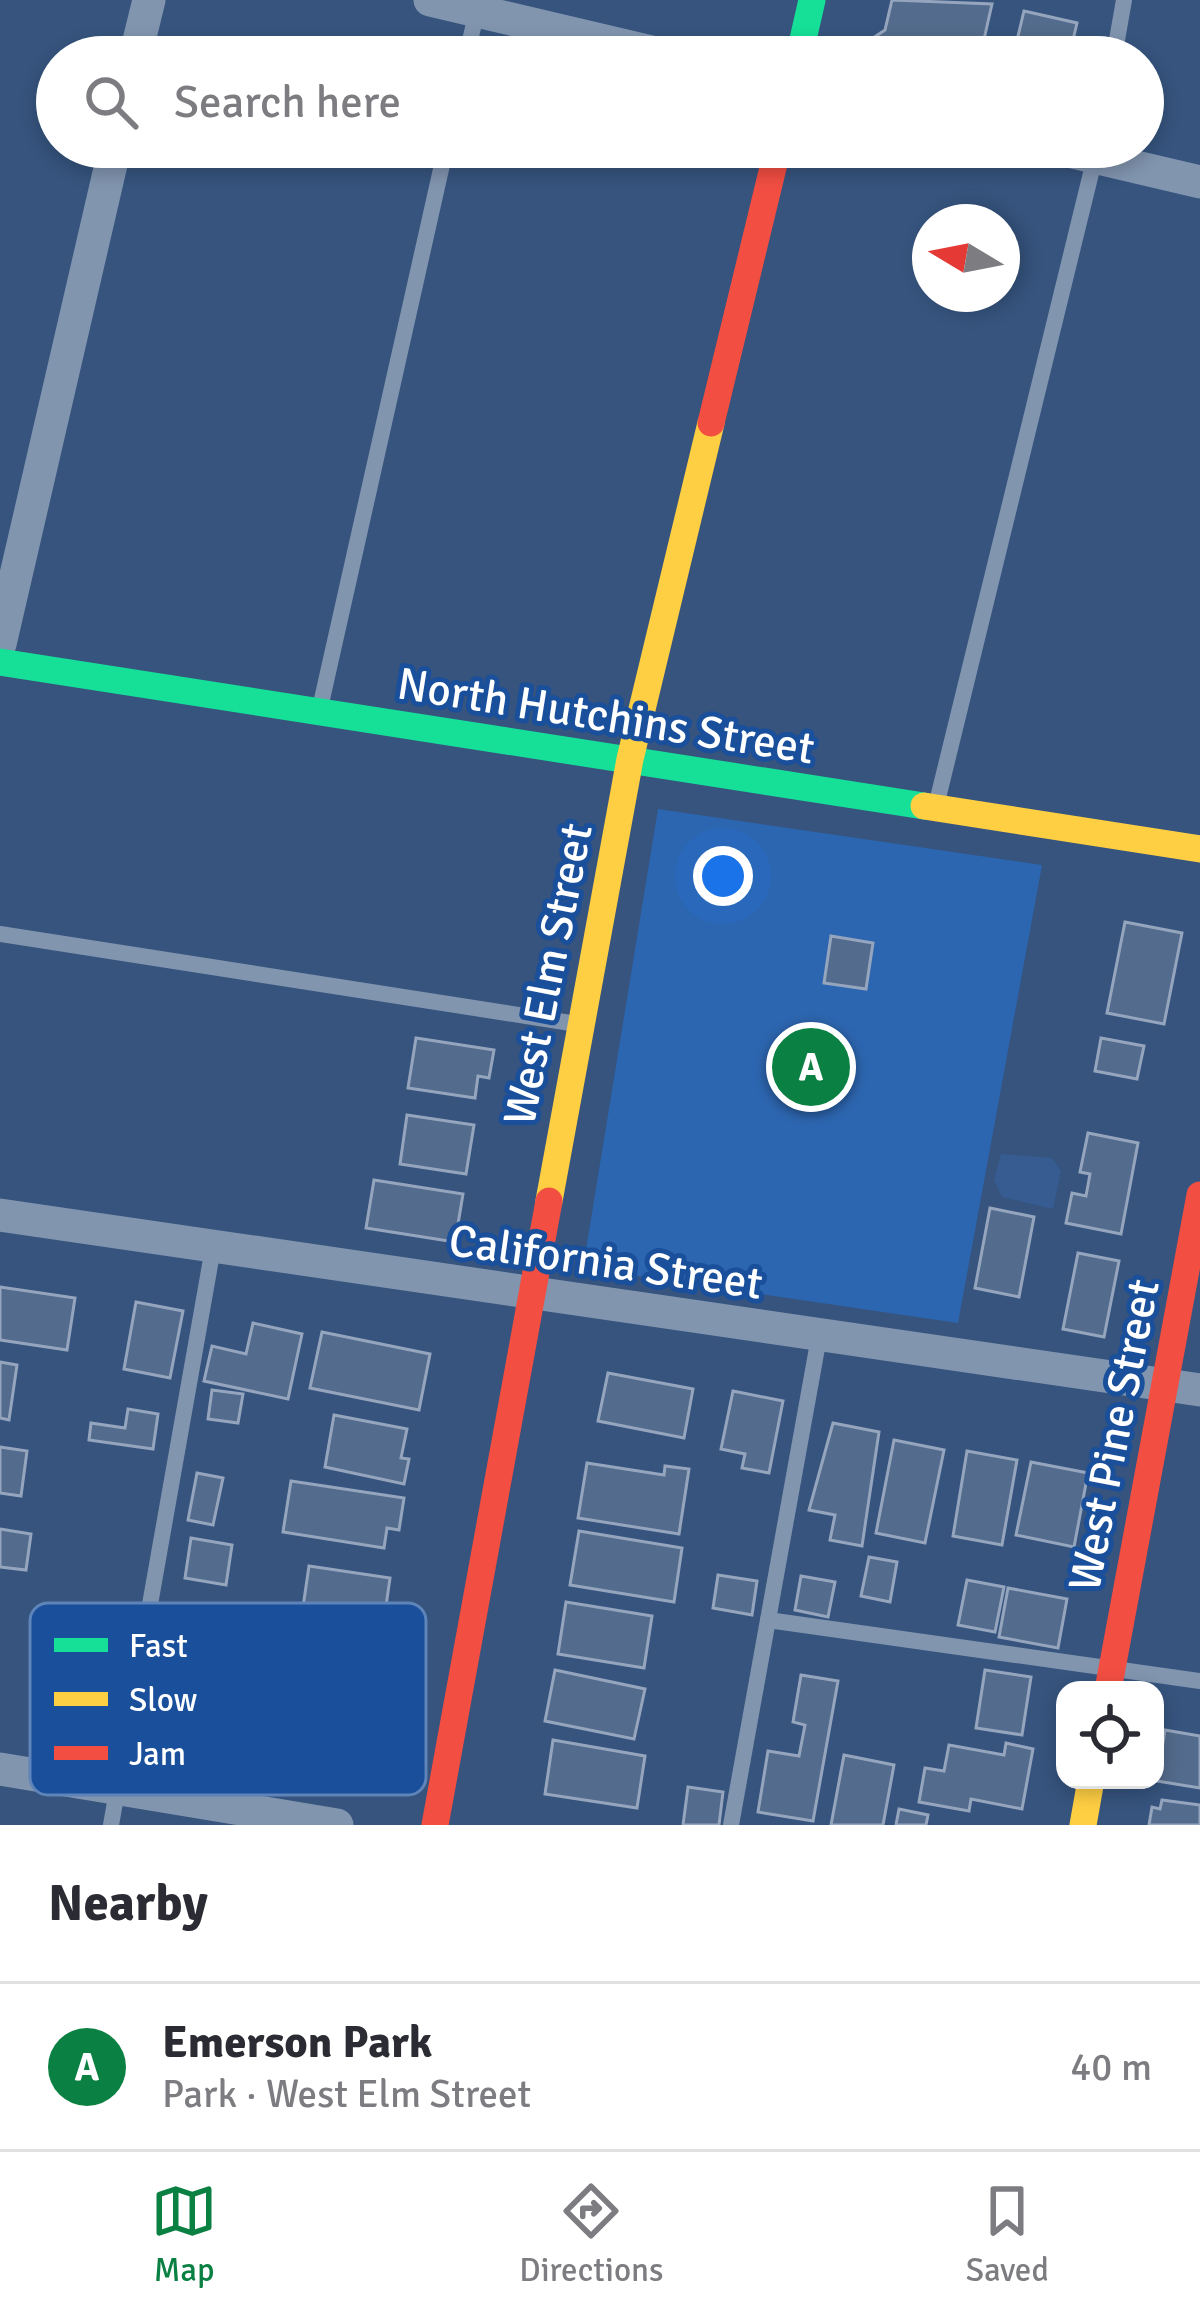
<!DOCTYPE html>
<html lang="en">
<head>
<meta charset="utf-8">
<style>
	body { margin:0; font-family:Signika,sans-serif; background:#f2f2f3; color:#2b2b33 }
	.controls { position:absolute; right:36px; bottom:36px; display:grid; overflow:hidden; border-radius:24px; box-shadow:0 6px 18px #0003 }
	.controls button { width:108px; height:108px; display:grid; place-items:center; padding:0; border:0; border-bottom:3px solid #e1e1e2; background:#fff; color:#2b2b33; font:60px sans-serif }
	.compass { position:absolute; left:912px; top:204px; width:108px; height:108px; border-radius:50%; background:#fff; box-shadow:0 6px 18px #0003; rotate:280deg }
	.you { position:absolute; left:723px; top:876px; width:42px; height:42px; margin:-30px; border:9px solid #fff; border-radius:50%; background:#1a73e8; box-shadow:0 0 0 18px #1a73e833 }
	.badge { display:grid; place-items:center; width:78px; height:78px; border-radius:50%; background:#0b8043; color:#fff; font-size:39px; font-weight:700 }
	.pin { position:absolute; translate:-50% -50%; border:6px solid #fff; box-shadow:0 3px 12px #0006 }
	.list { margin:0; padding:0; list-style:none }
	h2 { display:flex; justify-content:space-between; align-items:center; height:156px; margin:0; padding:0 48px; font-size:51px }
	h2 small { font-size:39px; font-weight:400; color:#7c7c81 }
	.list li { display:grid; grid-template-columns:78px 1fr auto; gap:36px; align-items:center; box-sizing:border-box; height:168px; padding:0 48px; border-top:3px solid #e1e1e2 }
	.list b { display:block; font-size:45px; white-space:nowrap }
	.list p { margin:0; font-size:39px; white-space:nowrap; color:#7c7c81 }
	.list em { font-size:39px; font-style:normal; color:#7c7c81 }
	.icon { flex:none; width:66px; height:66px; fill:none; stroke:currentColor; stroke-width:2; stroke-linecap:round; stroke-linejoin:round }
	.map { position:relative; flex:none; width:1200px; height:1825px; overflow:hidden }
	.search { position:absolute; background:#fff; box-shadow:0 6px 18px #0003; left:36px; right:36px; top:36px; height:132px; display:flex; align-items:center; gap:30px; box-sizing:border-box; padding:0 42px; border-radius:66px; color:#7c7c81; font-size:45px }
	.sheet { height:324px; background:#fff }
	nav { display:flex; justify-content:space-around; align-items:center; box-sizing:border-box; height:168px; border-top:3px solid #e1e1e2; background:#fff; font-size:33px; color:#7c7c81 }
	nav a { display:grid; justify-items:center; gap:6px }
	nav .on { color:#0b8043 }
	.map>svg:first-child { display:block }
	.green { fill:#2d66b0 }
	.water { fill:#365c92 }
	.building { fill:#536b8c; stroke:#95a5bd; stroke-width:3 }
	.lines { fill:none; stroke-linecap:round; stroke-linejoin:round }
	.lane { stroke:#8195af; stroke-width:16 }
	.street { stroke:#8195af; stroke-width:33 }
	.fast { stroke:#16e098; stroke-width:27 }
	.slow { stroke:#ffcf43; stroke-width:27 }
	.jam { stroke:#f24e42; stroke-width:27 }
	.labels { text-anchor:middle; stroke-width:10; stroke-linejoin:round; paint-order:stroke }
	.street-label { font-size:45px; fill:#fff; stroke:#194f9b }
	.key { fill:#194f9b; stroke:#5e84b9; stroke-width:3 }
	.key-label { font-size:33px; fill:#fff }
</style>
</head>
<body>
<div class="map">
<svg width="1200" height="1825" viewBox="0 0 1200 1825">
	<rect width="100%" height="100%" fill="#36547e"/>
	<polygon class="green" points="658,809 1042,865 958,1323 583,1268"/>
	<polygon class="water" points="1001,1154 1052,1158 1061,1171 1053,1209 1002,1197 994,1180"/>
	<g class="building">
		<polygon points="892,0 992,4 980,57 899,53 881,57 870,40 885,30"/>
		<polygon points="1024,11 1077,23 1069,57 1013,57"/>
		<polygon points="1125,922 1182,933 1164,1024 1107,1013"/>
		<polygon points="831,936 873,943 866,989 824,983"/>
		<polygon points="416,1038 494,1050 489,1078 478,1076 475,1098 408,1088"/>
		<polygon points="1101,1038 1144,1046 1137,1079 1095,1071"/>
		<polygon points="407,1115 474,1125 466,1174 400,1164"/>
		<polygon points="1088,1133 1138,1143 1121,1234 1066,1223 1072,1193 1086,1196 1090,1174 1080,1172"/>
		<polygon points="374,1180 463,1194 455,1242 366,1228"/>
		<polygon points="990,1208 1034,1217 1019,1297 975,1288"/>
		<polygon points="1078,1253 1119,1261 1104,1337 1063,1329"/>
		<polygon points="0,1287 75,1298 67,1350 0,1340"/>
		<polygon points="136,1302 183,1311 170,1378 124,1369"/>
		<polygon points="253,1323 302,1334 288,1399 204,1381 212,1346 246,1354"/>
		<polygon points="322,1332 430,1354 419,1410 310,1388"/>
		<polygon points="0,1362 17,1365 9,1420 0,1418"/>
		<polygon points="608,1373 693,1389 684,1438 598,1421"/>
		<polygon points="212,1390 243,1394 238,1423 208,1419"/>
		<polygon points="733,1391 783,1401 769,1473 742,1468 745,1454 721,1449"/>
		<polygon points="128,1409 158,1414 153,1449 89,1440 91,1423 125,1428"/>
		<polygon points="334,1415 407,1429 401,1458 409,1459 404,1484 325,1467"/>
		<polygon points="833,1423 879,1432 862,1546 830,1540 835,1515 809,1510"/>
		<polygon points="894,1440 944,1450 925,1543 876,1533"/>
		<polygon points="0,1447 27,1451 21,1496 0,1493"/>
		<polygon points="967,1451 1017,1460 1002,1545 953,1536"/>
		<polygon points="1031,1462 1088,1473 1074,1547 1016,1535"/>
		<polygon points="587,1463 664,1475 665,1466 689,1469 679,1534 578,1518"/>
		<polygon points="197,1473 223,1478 213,1525 188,1520"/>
		<polygon points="291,1481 404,1498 399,1530 387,1528 384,1548 283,1532"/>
		<polygon points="0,1529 31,1534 26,1570 0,1567"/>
		<polygon points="579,1531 682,1548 674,1602 570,1585"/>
		<polygon points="191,1538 232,1545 226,1585 185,1578"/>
		<polygon points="869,1557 897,1562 890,1602 861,1596"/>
		<polygon points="309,1566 390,1578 383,1627 302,1614"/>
		<polygon points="718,1575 757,1581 752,1615 713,1608"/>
		<polygon points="801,1576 835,1582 828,1617 795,1610"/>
		<polygon points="967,1580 1004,1587 995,1632 958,1625"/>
		<polygon points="1008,1588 1067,1599 1058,1648 999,1637"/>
		<polygon points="566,1602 652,1616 644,1668 558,1654"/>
		<polygon points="555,1670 645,1689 634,1739 545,1721"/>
		<polygon points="985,1670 1031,1677 1022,1735 976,1728"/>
		<polygon points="801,1675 838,1681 813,1821 758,1812 768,1751 799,1756 805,1725 793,1722"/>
		<polygon points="1165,1730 1200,1736 1200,1788 1157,1781"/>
		<polygon points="553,1740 645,1756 637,1808 545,1794"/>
		<polygon points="1006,1743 1033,1749 1022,1809 971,1799 969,1811 919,1802 925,1768 944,1771 949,1745 1004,1755"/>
		<polygon points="844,1755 894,1765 883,1825 831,1825"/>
		<polygon points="688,1787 723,1792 719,1825 683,1825"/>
		<polygon points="1162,1800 1200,1805 1200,1825 1149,1825 1152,1807 1160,1809"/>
		<polygon points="899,1809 928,1815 926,1825 896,1825"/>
	</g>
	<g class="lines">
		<g class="lane">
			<polyline points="466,57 478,7"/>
			<polyline points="1114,57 1124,0"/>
			<polyline points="320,708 446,147"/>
			<polyline points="937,802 1095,157"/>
			<polyline points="0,934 577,1024"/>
			<polyline points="768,1620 1200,1681"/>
			<polyline points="111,1825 213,1248"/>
			<polyline points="731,1825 819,1337"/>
		</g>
		<g class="street">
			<polyline points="430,0 673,57"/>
			<polyline points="135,57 149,0"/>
			<polyline points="1051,147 1200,182"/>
			<polyline points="0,644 115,147"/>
			<polyline points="0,1215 1200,1390"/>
			<polyline points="0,1769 337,1825"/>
		</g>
		<g class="fast">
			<polyline points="799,57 812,0"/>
			<polyline points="0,662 924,806"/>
		</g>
		<g class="slow">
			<polyline points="924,806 1200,849"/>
			<polyline points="549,1201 630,759 711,423"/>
			<polyline points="1083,1825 1091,1780"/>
		</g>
		<g class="jam">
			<polyline points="711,423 778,147"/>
			<polyline points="1108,1690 1200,1195"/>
			<polyline points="435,1825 549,1201"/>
		</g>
	</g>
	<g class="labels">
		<g class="street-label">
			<text transform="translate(606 715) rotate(9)" y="16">North Hutchins Street</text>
			<text transform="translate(547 974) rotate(-79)" y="16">West Elm Street</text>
			<text transform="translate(606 1261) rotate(8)" y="16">California Street</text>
			<text transform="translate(1113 1435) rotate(-79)" y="16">West Pine Street</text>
		</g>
	</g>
	<rect x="30" y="1603" width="396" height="192" rx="18" class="key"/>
	<rect x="54" y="1638" width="54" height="14" fill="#16e098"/>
	<rect x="54" y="1692" width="54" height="14" fill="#ffcf43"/>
	<rect x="54" y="1746" width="54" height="14" fill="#f24e42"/>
	<g class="key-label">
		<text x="129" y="1657">Fast</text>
		<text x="129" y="1711">Slow</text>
		<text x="129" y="1765">Jam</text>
	</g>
</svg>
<div class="controls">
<button><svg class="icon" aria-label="locate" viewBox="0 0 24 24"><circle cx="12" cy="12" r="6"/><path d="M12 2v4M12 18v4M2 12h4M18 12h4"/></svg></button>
</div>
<svg class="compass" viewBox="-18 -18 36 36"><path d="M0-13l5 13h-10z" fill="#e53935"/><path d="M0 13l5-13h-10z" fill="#7c7c81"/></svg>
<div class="you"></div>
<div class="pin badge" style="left:811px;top:1067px">A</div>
<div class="search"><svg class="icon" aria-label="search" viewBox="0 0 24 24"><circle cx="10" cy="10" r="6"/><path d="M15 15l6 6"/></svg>Search here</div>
</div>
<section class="sheet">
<h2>Nearby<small></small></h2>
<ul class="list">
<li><span class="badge">A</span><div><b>Emerson Park</b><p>Park · West Elm Street</p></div><em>40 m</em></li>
</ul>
</section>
<nav>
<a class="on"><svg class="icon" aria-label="map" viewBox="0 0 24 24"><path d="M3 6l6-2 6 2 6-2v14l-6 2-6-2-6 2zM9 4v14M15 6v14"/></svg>Map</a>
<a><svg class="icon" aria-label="directions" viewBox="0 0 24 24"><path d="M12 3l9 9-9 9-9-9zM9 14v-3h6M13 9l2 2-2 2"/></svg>Directions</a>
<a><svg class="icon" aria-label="saved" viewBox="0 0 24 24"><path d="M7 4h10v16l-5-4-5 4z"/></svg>Saved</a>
</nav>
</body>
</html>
